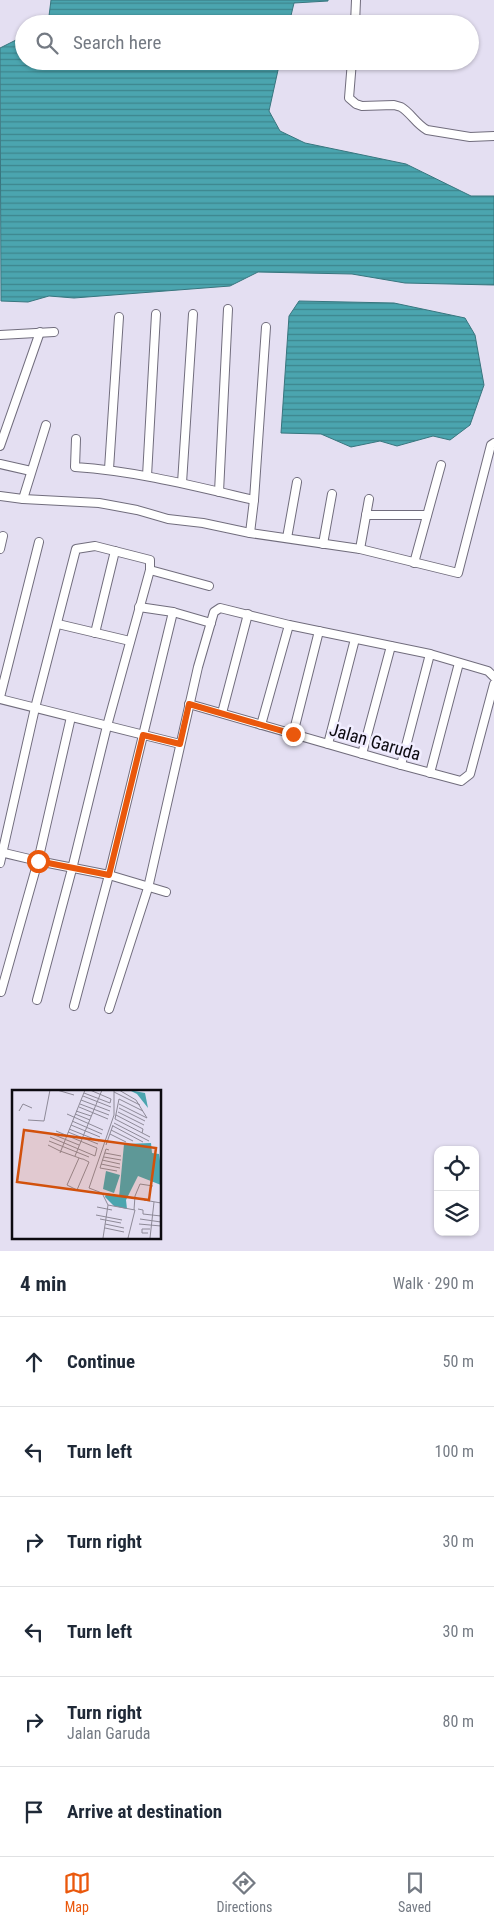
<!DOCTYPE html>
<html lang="en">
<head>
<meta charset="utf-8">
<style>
	body { margin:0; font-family:"Roboto Condensed",sans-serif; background:#f6f6f7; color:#1f2937 }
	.controls { position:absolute; right:15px; bottom:15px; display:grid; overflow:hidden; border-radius:10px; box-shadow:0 1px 4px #0004 }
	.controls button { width:45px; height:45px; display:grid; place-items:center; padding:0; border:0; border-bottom:1px solid #e0e1e3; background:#fff; color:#1f2937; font:25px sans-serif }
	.stop { position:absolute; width:15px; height:15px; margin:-11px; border:4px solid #ea580c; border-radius:50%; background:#fff }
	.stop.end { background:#ea580c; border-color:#fff; box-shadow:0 1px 5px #0008 }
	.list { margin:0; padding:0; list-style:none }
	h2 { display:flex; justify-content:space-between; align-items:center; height:65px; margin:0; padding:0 20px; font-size:21px }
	h2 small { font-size:16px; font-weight:400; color:#747a83 }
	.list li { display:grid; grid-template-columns:32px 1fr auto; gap:15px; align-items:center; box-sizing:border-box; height:90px; padding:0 20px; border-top:1px solid #e0e1e3 }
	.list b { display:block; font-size:19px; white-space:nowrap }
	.list p { margin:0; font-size:16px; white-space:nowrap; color:#747a83 }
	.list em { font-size:16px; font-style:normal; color:#747a83 }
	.icon { flex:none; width:28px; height:28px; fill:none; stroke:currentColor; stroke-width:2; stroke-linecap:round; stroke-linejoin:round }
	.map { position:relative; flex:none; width:494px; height:1251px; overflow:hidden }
	.search { position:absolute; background:#fff; box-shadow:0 1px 4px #0004; left:15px; right:15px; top:15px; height:55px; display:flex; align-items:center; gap:12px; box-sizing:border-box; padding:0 18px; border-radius:28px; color:#747a83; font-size:19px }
	.sheet { height:605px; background:#fff }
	nav { display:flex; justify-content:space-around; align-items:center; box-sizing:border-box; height:70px; border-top:1px solid #e0e1e3; background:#fff; font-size:14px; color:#747a83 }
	nav a { display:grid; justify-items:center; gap:2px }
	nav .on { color:#ea580c }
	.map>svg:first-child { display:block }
	.water { fill:url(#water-rules); stroke:#38767f }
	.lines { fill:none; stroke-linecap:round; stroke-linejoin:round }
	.minor-casing { stroke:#716d7d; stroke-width:10 }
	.minor { stroke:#fff; stroke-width:8 }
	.route { stroke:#ea580c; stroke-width:6 }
	.labels { text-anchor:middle; stroke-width:5; stroke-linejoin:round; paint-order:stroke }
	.street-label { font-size:18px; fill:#0c0a10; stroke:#f1edff }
	.inset-road { fill:none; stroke:#8e8a98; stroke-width:1 }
	.view { fill:#d2510c; fill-opacity:0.15; stroke:#d2510c; stroke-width:2.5 }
	.inset-edge { fill:none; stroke:#0c0a10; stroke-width:2.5 }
</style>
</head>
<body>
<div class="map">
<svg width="494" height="1251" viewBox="0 0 494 1251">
	<defs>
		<pattern id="water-rules" width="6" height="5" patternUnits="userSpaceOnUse" patternTransform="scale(1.25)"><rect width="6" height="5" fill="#4ba5af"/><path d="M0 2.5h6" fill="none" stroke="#3d858d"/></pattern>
	</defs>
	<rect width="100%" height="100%" fill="#e4dff2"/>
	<g class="water">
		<polygon points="51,0 328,0 328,1 294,3 289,24 48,24"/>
		<polygon points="24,36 24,61 280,61 269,111 280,131 305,143 406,164 471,196 494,196 494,285 405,283 352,274 258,272 230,286 74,298 49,296 28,302 1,301 0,48"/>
		<polygon points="299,301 394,303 465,318 475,335 484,385 470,425 450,440 433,436 397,446 380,441 351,447 321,434 281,433 289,316"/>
	</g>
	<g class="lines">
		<defs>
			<g id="minor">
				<polyline points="355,24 356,0"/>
				<path d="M 352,61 L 349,98 L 356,104 L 362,106 L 394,105 L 401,107 C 411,113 416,124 427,130 L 470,137 L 494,136"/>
				<polyline points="0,335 54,332"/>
				<path d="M 76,439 L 75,467 C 136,471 194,486 254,500"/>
				<polyline points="0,446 40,332"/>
				<polyline points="0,464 31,471"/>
				<polyline points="109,469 119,317"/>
				<polyline points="147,476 156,314"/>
				<polyline points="182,483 193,314"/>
				<polyline points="219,492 228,309"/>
				<polyline points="0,496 23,499 99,503 137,510 168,519 203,523 250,533 360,549 458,573 491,445 494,443"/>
				<polyline points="23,499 46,425"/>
				<polyline points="366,515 427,515"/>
				<polyline points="250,533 254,500 266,327"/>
				<polyline points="287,538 297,482"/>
				<polyline points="323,544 332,494"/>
				<polyline points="0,549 3,536"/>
				<polyline points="360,549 369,499"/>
				<polyline points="414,563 441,465"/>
				<polyline points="150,570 209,586"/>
				<polyline points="139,607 173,612 211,623"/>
				<polyline points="58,624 130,641"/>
				<polyline points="95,633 115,551"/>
				<polyline points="0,697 39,542"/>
				<polyline points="0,699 180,744"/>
				<polyline points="189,704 401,765 461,781 470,774 494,684"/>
				<polyline points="222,713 248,614"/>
				<polyline points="261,725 289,625"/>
				<polyline points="293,734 319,631"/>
				<polyline points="328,744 355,639"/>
				<polyline points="362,754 391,646"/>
				<polyline points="401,765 430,654"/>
				<polyline points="430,773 459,663"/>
				<polyline points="0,852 38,861 109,875 166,892"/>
				<polyline points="0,863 35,708 76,549 95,546 150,560 150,570 107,726 72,869 37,1000"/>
				<polyline points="1,992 38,861 71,717"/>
				<polyline points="74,1006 109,875 173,612"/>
				<polyline points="109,1009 148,888 198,667 214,612 220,608 289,625 430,654 488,671 494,677"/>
			</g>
		</defs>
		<use href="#minor" class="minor-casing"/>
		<use href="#minor" class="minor"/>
	</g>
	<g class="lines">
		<polyline class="route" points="38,861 109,875 143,735 180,744 189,704 293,734"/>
	</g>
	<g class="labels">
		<g class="street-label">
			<text transform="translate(375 742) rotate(16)" y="6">Jalan Garuda</text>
		</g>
	</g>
	<g transform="translate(12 1090)">
		<rect width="149" height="149" fill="#e4dff2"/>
		<path d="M 117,0 L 133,3 L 136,18 L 125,4 ZM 112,54 L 139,53 L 140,63 L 147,64 L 149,78 L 149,95 L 126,86 L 114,110 L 115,119 L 102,116 L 93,107 L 94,103 L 104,105 L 113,111 L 107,107 ZM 94,81 L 108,85 L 102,103 L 91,99 Z" fill="#4ba5af"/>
		<path class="inset-road" d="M 45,0 L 62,5M 78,0 L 99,9 L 98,13M 102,0 L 102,25 L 77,98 L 90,103 L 96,115 L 123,120 L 116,148M 107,0 L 124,10 L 135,28M 102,2 L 128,15M 72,3 L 98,13M 71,6 L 99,17M 107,9 L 103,29 L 138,47M 107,9 L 131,21M 69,10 L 98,21M 68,14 L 97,25M 107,14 L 135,28M 67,17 L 96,29M 107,18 L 133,31M 7,21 L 11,14 L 20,18M 64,21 L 79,26M 106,22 L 132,35M 55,24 L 91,40M 63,24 L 78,30M 104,25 L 131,39 L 130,43M 16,30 L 32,31 L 38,0M 60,31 L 90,44M 102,33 L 137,51M 59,35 L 88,47M 101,36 L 131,52M 57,39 L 87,51M 99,40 L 121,51M 56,42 L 86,54M 40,44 L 67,55M 98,44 L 114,52M 38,47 L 83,66 L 85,58 L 44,41M 37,51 L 77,67M 36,55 L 48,61 L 70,69 L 71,69 L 77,72 L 65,100 L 55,95 L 67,68M 94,55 L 101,35M 48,63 L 73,0M 93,63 L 109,66M 63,66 L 90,0M 92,67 L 109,70M 90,70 L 108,74M 89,74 L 108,78M 88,78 L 94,59 L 97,60M 88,78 L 105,81M 132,110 L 149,113M 85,117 L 100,120M 126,119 L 131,120 L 131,124 L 149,126M 122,120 L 123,106 L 128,94 L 141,96M 84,125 L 110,130M 88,129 L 109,133M 128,129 L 149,132M 93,134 L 112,138M 127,134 L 149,136M 93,138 L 112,142M 136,143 L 130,143 L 130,139 L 138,139M 91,148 L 96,115M 138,148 L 142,112"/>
		<path class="view" d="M 12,40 L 144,58 L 137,110 L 5,92 Z"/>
		<rect width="149" height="149" class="inset-edge"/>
	</g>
</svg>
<div class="controls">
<button><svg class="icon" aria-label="locate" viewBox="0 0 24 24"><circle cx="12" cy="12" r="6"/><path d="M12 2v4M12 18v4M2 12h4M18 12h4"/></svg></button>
<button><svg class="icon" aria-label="layers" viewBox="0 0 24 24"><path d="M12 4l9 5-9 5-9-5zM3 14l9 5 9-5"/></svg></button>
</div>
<div class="stop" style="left:38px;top:861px"></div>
<div class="stop end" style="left:293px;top:734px"></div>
<div class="search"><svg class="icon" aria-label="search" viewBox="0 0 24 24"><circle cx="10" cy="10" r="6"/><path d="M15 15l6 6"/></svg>Search here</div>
</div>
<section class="sheet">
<h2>4 min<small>Walk · 290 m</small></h2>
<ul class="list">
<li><svg class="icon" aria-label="ahead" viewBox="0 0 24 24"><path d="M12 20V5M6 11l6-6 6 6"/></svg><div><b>Continue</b></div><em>50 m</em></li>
<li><svg class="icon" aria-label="left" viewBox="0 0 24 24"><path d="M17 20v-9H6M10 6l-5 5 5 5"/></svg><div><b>Turn left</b></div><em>100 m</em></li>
<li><svg class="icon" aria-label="right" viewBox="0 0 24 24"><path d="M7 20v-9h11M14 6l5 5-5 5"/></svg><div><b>Turn right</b></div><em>30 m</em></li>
<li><svg class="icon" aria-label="left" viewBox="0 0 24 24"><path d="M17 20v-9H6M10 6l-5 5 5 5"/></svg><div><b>Turn left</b></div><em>30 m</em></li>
<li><svg class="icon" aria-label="right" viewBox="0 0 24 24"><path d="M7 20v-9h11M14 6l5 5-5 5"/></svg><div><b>Turn right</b><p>Jalan Garuda</p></div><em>80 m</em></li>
<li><svg class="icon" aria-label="arrive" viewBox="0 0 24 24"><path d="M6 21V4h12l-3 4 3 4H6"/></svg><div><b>Arrive at destination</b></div></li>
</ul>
</section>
<nav>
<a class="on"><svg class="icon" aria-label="map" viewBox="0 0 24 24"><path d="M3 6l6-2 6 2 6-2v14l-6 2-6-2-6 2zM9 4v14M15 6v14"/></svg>Map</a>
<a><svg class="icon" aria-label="directions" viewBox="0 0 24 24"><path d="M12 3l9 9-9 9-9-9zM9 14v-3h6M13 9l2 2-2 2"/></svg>Directions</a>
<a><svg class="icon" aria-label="saved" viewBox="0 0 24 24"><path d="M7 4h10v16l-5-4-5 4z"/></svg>Saved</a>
</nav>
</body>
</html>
